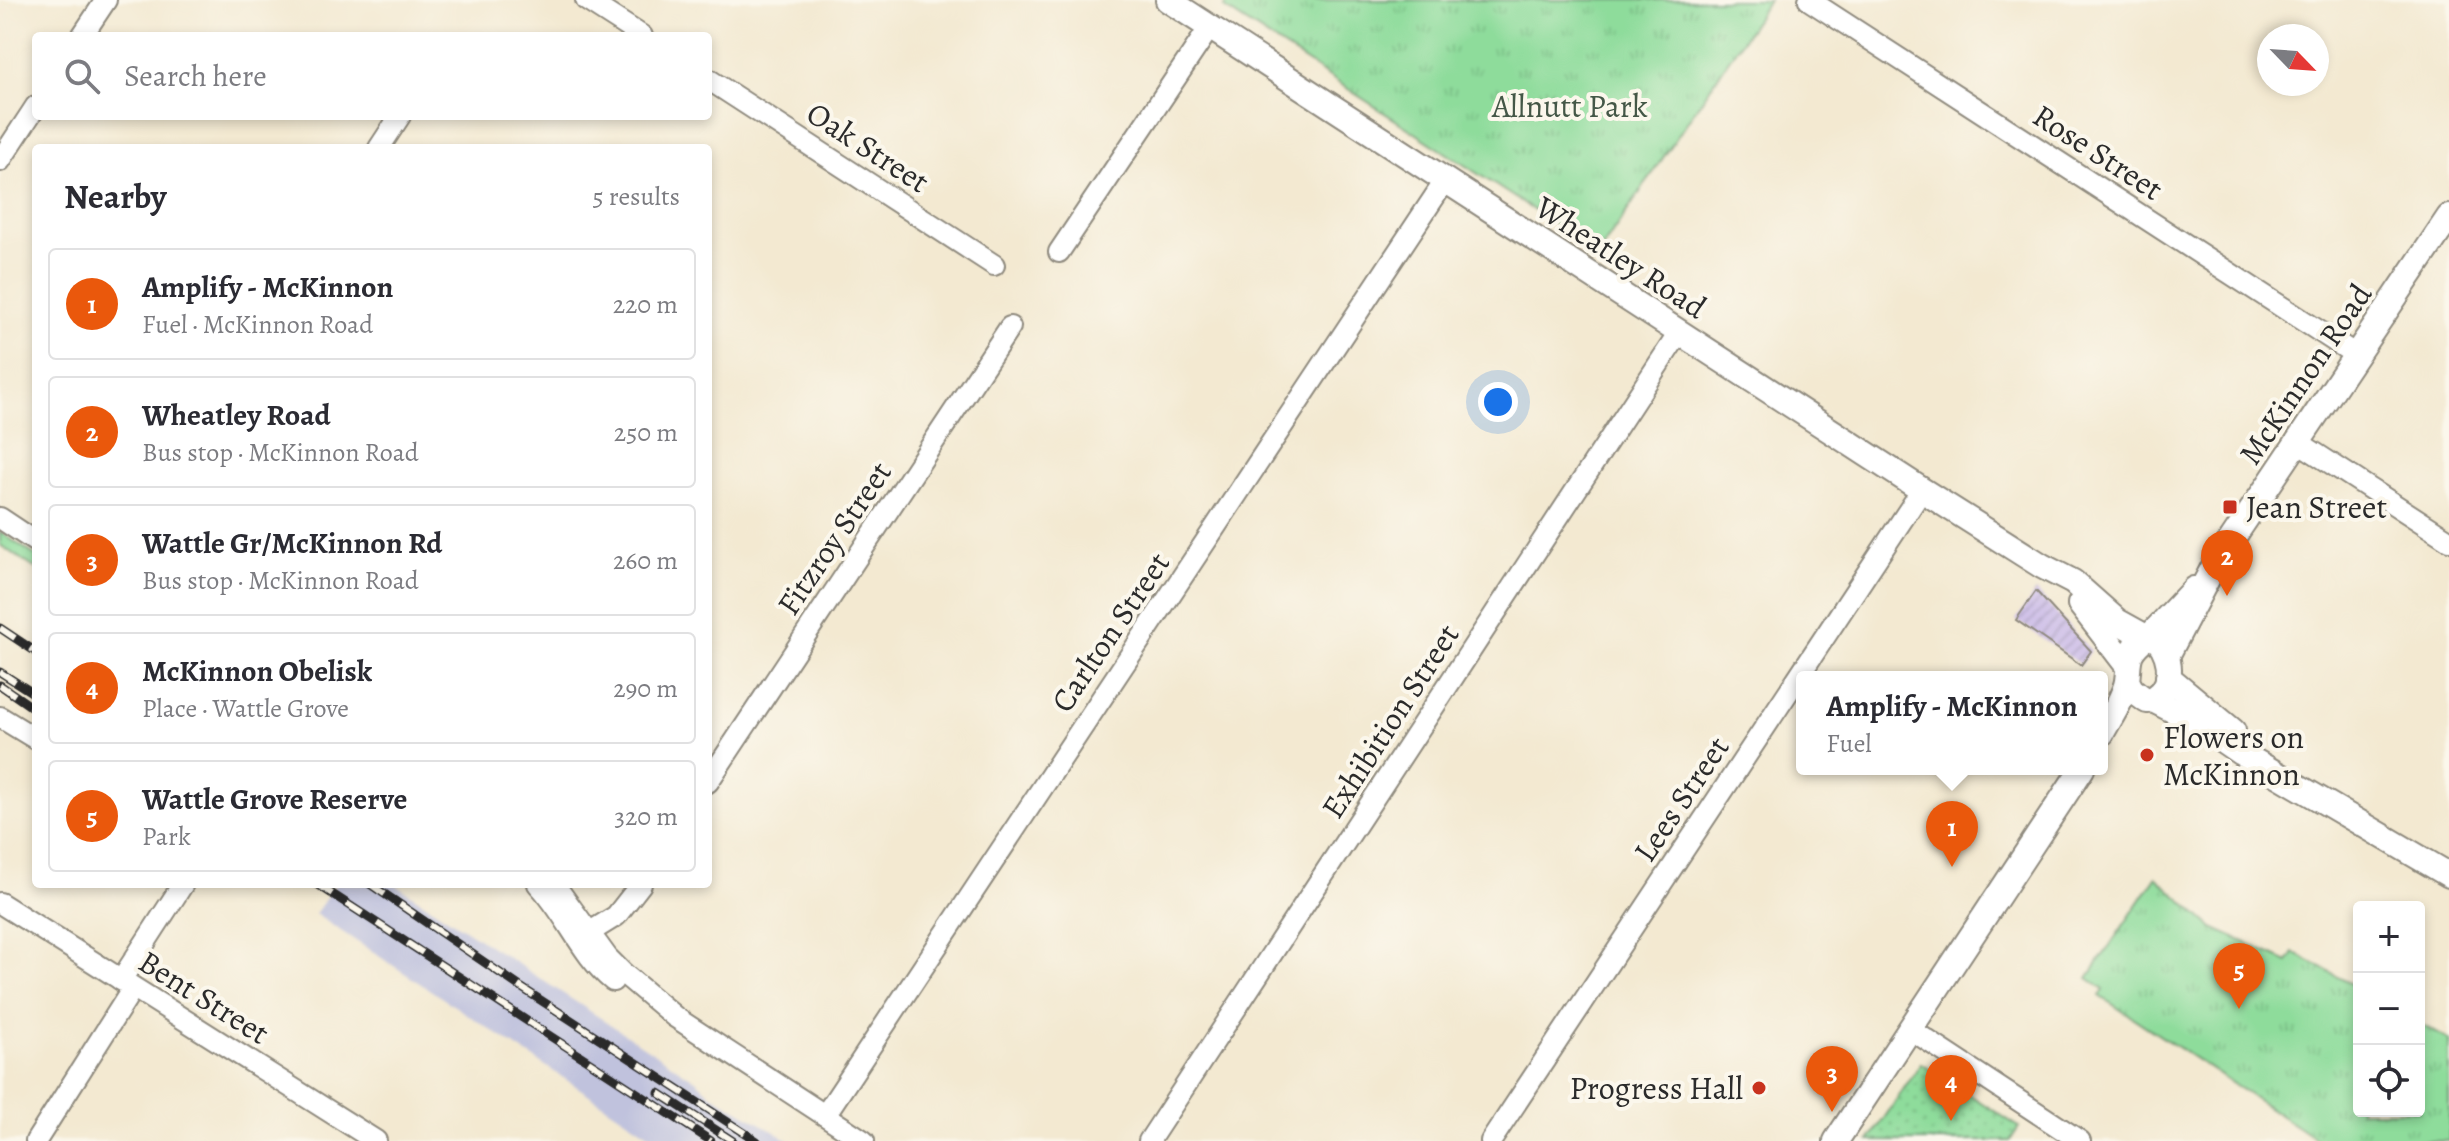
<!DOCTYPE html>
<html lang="en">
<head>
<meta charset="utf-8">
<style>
	body { margin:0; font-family:Alegreya,serif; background:#f7f7f7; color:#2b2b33 }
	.controls { position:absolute; right:24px; bottom:24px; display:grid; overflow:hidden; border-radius:8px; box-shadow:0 4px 12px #0003 }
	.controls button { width:72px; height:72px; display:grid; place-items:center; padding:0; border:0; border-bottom:2px solid #e1e1e2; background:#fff; color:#2b2b33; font:40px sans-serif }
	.compass { position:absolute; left:2257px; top:24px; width:72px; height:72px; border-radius:50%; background:#fff; box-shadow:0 4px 12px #0003; rotate:115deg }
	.you { position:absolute; left:1498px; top:402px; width:28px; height:28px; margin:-20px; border:6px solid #fff; border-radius:50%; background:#1a73e8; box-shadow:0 0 0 12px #1a73e833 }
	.badge { display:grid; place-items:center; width:52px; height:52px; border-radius:50%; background:#ea580c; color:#fff; font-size:26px; font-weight:700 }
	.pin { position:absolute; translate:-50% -66px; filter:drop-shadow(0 2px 4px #0008) }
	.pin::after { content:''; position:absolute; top:42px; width:28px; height:24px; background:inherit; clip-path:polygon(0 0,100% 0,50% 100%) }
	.popup { position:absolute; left:1796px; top:671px; width:312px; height:104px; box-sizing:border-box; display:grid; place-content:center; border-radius:8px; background:#fff; filter:drop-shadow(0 2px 6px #0005); font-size:26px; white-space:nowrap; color:#7c7c81 }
	.popup b { font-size:30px; color:#2b2b33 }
	.popup::after { content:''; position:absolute; left:50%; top:100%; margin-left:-16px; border:16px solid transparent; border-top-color:#fff }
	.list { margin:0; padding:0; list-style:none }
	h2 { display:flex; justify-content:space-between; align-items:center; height:104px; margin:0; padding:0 32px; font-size:34px }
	h2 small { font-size:26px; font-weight:400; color:#7c7c81 }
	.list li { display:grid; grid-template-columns:52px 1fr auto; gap:24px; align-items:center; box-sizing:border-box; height:112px; margin:0 16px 16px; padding:0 16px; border:2px solid #e1e1e2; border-radius:8px }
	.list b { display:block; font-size:30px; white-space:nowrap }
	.list p { margin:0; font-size:26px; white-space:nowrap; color:#7c7c81 }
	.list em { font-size:26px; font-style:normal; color:#7c7c81 }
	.icon { flex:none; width:44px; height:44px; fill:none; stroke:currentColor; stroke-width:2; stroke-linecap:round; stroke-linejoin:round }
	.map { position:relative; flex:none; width:2449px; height:1141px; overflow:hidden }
	.search { position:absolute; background:#fff; box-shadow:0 4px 12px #0003; left:32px; top:32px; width:680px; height:88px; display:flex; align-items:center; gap:20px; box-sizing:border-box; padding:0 28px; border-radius:8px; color:#7c7c81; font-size:30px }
	.panel { position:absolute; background:#fff; box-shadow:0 4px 12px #0003; left:32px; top:144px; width:680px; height:744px; border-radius:8px }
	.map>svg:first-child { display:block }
	.railway { fill:#c0c2dd }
	.grass { fill:#8edc9b; stroke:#5c8463; stroke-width:2 }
	.park { fill:url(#park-tufts); stroke:#5c8463; stroke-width:2 }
	.garden { fill:url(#garden-dots); stroke:#5c8463; stroke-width:2 }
	.building { fill:url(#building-hatch) }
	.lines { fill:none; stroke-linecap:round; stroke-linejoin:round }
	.minor-casing { stroke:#8f8a7e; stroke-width:24 }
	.tertiary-casing { stroke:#8f8a7e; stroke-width:28 }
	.minor { stroke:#fff; stroke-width:20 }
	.tertiary { stroke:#fff; stroke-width:24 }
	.rail-casing { stroke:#2b2b2b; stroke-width:9 }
	.rail { stroke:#fbf7ec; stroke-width:6; stroke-dasharray:18; stroke-linecap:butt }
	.poi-dot { fill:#c8321e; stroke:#fbf7ec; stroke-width:3 }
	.labels { text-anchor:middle; stroke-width:8; stroke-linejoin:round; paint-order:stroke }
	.park-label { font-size:32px; fill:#445747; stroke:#fbf7ec }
	.street-label { font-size:32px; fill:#2b2b2b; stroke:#fbf7ec }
	.poi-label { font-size:32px; fill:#2b2b2b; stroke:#fbf7ec; text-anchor:start }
</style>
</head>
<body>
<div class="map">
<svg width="2449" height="1141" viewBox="0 0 2449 1141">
	<defs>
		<pattern id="park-tufts" width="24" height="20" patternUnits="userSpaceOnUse" patternTransform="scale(2)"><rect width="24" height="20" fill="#8edc9b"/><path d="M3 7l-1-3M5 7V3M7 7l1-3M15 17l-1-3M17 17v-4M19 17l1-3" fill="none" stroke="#7bbd86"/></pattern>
		<pattern id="garden-dots" width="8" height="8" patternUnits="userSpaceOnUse" patternTransform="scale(2)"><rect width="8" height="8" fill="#8edc9b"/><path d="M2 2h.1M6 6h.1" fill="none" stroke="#7bbd86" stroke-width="1.8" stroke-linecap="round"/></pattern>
		<pattern id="building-hatch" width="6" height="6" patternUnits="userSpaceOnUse" patternTransform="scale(2)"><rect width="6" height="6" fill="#cbbbe8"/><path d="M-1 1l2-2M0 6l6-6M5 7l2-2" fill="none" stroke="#aea1c7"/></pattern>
	</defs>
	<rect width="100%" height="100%" fill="#fbf7ec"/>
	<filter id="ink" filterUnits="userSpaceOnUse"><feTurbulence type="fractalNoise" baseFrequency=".0125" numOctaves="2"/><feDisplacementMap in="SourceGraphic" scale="16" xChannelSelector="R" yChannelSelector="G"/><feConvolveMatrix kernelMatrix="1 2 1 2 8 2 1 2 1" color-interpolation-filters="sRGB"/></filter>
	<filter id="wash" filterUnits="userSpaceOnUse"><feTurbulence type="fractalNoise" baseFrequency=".006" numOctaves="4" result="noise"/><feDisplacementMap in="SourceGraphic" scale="32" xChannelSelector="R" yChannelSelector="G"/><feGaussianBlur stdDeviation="1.8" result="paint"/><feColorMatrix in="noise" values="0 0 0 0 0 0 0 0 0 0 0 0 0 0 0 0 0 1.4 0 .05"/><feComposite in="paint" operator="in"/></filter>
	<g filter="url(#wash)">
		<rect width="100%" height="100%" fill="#f3e9d1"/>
		<polygon class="railway" points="336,884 395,884 697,1081 711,1094 790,1141 659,1141 315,914"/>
		<polygon class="grass" points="0,532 36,556 36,569 0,545"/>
		<g class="park">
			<polygon points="1229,0 1769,0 1599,253 1224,8"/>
			<polygon points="2156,877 2213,928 2288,962 2294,953 2359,988 2359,1111 2419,1111 2419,1023 2449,1040 2449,1141 2319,1141 2100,996 2104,989 2088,978"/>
		</g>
		<polygon class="garden" points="1921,1063 2019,1127 2010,1141 1869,1141"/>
		<g id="blocks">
			<polygon class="building" points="2036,591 2091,651 2081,665 2016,620"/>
		</g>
	</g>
	<g filter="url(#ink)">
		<use href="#blocks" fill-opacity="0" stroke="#8f8a7e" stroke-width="2"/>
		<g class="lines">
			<defs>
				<g id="minor">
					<polyline points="586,0 642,36"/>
					<polyline points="1809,0 2356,355"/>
					<polyline points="82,36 106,0"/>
					<polyline points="708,79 994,265"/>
					<polyline points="379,148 400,116"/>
					<polyline points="0,161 36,106"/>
					<polyline points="1059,252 1210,27"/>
					<polyline points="2298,442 2449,540"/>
					<polyline points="0,518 36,542"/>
					<polyline points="0,717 36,739"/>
					<polyline points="708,782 1010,327"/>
					<path d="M 538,884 C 567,914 581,955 613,981"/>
					<polyline points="554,884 607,957 624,974 675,1017 864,1141"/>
					<polyline points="0,903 376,1141"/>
					<polyline points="582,937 616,916 641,884"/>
					<polyline points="121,980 183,884"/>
					<polyline points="1910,1029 2080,1141"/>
					<polyline points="825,1115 1445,181"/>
					<polyline points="36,1141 133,988"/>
					<polyline points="1149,1141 1679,333"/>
					<polyline points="1491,1141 1922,490"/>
				</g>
				<g id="tertiary">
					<polyline points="1168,0 1922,490 2042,566 2073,582 2117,621 2146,637"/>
					<polyline points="2080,604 2126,664"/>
					<polyline points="2150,636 2194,589"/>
					<polyline points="2168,654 2214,566 2449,217"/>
					<polyline points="2168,677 2233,731"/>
					<polyline points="2153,700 2196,722 2241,753 2449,875"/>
					<path d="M 2102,733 C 2110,718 2124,698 2127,681 C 2130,658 2125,654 2146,637 L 2157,639 C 2174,658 2175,693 2147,701 L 2132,690 L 2127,681"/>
					<polyline points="1836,1141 2082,769"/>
				</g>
			</defs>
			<use href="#minor" class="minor-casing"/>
			<use href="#tertiary" class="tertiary-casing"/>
			<use href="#minor" class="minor"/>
			<use href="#tertiary" class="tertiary"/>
			<defs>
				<g id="rail">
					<polyline points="0,628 36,652"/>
					<polyline points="0,672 36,695"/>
					<polyline points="0,685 36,710"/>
					<polyline points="317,884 711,1141"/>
					<polyline points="370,884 519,986 757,1141"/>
					<polyline points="659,1093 733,1141"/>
				</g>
			</defs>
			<use href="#rail" class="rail-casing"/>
			<use href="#rail" class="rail"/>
		</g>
	</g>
	<g class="poi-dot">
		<rect x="2222" y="499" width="16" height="16" rx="4"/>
		<circle cx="2147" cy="755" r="8"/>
		<circle cx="1759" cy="1088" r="8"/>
	</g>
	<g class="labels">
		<g class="park-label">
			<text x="1570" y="117">Allnutt Park</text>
		</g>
		<g class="street-label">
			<text transform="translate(868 147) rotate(33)" y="11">Oak Street</text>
			<text transform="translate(2098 152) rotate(33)" y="11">Rose Street</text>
			<text transform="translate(1621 257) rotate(33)" y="11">Wheatley Road</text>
			<text transform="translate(2305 374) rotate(-56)" y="11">McKinnon Road</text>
			<text transform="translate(834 538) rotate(-56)" y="11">Fitzroy Street</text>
			<text transform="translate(1110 632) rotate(-56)" y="11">Carlton Street</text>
			<text transform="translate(1390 721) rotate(-57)" y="11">Exhibition Street</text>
			<text transform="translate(1681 799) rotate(-56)" y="11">Lees Street</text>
			<text transform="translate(204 997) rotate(32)" y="11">Bent Street</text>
		</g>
		<g class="poi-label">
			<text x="2246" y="518">Jean Street</text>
			<text x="2163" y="748">Flowers on<tspan x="2163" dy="37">McKinnon</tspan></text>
			<text x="1743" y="1099" text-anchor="end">Progress Hall</text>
		</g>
	</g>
</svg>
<div class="controls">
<button>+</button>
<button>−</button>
<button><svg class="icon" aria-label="locate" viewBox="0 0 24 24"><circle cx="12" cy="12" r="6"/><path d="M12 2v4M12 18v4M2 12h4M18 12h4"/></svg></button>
</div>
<svg class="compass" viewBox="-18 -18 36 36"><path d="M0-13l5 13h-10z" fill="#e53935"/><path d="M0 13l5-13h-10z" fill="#7c7c81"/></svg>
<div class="you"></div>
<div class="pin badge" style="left:1952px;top:867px">1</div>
<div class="popup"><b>Amplify - McKinnon</b>Fuel</div>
<div class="pin badge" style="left:2227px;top:596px">2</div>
<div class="pin badge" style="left:1832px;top:1112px">3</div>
<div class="pin badge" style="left:1951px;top:1121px">4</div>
<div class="pin badge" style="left:2239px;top:1009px">5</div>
<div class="search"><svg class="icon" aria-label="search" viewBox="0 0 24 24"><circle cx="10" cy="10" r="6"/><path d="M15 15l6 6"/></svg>Search here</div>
<section class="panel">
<h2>Nearby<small>5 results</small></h2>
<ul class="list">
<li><span class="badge">1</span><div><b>Amplify - McKinnon</b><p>Fuel · McKinnon Road</p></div><em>220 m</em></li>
<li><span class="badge">2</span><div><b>Wheatley Road</b><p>Bus stop · McKinnon Road</p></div><em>250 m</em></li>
<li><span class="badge">3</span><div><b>Wattle Gr/McKinnon Rd</b><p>Bus stop · McKinnon Road</p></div><em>260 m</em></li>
<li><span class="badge">4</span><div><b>McKinnon Obelisk</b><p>Place · Wattle Grove</p></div><em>290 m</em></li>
<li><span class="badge">5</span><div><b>Wattle Grove Reserve</b><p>Park</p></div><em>320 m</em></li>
</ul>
</section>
</div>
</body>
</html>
